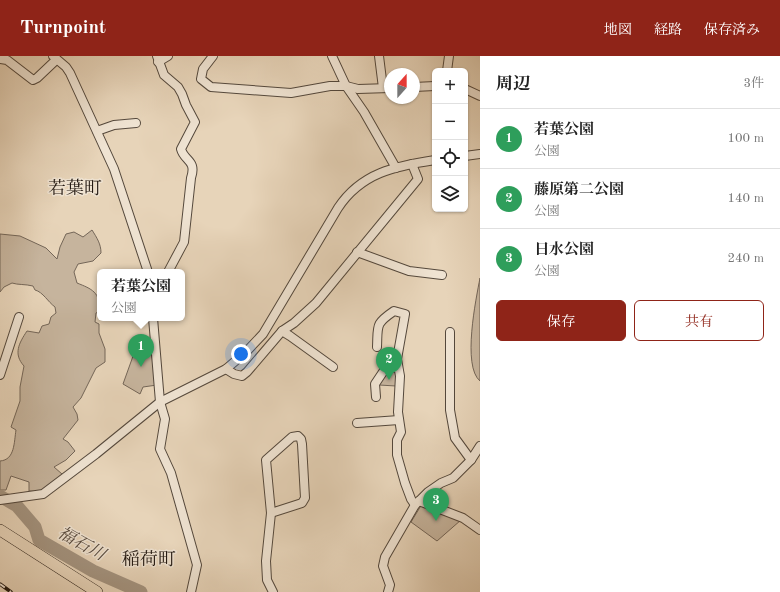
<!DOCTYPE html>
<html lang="ja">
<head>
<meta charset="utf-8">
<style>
	body { margin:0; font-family:"Old Standard TT","Noto Serif JP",serif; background:#f6f6f6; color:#222 }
	.controls { position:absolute; right:12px; top:12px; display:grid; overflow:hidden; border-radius:6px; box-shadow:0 1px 3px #0004 }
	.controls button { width:36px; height:36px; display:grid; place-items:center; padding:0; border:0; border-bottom:1px solid #e0e0e0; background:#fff; color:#222; font:20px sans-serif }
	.compass { position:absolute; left:384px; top:12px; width:36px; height:36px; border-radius:50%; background:#fff; box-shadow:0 1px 3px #0004; rotate:21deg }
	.you { position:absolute; left:241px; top:298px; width:14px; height:14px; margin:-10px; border:3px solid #fff; border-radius:50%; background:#1a73e8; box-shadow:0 0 0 6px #1a73e833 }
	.badge { display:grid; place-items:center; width:26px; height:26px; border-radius:50%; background:#8f2418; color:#fff; font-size:13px; font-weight:700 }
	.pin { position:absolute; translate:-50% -33px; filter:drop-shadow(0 1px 2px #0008) }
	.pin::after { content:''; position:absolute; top:21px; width:14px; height:12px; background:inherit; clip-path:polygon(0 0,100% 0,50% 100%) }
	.popup { position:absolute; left:97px; top:213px; width:88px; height:52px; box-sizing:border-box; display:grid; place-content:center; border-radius:6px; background:#fff; filter:drop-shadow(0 1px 3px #0005); font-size:13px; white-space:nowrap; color:#767676 }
	.popup b { font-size:15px; color:#222 }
	.popup::after { content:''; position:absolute; left:50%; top:100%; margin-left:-8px; border:8px solid transparent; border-top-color:#fff }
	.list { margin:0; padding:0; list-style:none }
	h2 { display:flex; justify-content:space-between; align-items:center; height:52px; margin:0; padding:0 16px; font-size:17px }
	h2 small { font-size:13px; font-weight:400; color:#767676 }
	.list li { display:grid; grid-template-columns:26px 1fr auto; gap:12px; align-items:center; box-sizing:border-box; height:60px; padding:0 16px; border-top:1px solid #e0e0e0 }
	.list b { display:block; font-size:15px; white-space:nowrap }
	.list p { margin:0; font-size:13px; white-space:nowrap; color:#767676 }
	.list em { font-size:13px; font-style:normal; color:#767676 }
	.actions { display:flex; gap:8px; padding:12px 16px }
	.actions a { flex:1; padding:9px 0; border:1px solid #8f2418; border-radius:6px; text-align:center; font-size:14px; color:#8f2418 }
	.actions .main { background:#8f2418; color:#fff }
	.icon { flex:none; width:22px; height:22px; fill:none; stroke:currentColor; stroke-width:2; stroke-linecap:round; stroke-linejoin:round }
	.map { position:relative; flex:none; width:480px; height:536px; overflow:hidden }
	header { display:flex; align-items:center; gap:24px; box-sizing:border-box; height:56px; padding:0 20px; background:#8f2418; color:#fff }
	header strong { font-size:19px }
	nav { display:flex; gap:22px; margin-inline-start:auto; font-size:14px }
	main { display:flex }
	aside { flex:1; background:#fff }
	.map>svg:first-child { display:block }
	.green { fill:#c6b49d; stroke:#746658 }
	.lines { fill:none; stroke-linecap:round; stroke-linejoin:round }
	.river { stroke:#a49480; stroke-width:13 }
	.minor-casing { stroke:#54483c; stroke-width:10 }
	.highway-casing { stroke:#231912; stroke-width:12 }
	.minor { stroke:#efe3d2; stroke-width:8 }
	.highway { stroke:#e7d4b9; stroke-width:11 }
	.rail-casing { stroke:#231912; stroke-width:3.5 }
	.rail { stroke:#efe3d2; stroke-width:2; stroke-dasharray:6; stroke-linecap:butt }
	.labels { text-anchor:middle; stroke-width:3; stroke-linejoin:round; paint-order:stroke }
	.water-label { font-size:17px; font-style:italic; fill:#574a3e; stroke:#efe3d2 }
	.quarter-label { font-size:18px; fill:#231912; stroke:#efe3d2 }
</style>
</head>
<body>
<header>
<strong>Turnpoint</strong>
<nav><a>地図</a><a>経路</a><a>保存済み</a></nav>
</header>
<main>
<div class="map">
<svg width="480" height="536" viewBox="0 0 480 536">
	<rect width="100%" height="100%" fill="#e7d4b9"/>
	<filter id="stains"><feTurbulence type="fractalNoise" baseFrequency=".005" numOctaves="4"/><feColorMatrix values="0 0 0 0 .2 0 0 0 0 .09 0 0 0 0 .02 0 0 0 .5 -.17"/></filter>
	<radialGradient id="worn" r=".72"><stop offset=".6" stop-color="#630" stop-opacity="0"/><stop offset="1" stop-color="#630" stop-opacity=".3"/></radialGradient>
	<g class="green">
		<path d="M 92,174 C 97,182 101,188 101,197 L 93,205 L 78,208 L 74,216 L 77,227 C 92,233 100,236 100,255 L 96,257 L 95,266 L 99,268 L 99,277 L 105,293 L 105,306 L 96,312 L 81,342 L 73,351 L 77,358 L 78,364 L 63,383 L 68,386 L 75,395 L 66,404 L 54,411 L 62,418 L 58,425 L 43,436 L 29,435 L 29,426 L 11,420 L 6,434 L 0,434 L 0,405 C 15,404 14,386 16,374 L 11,371 L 20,345 L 20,331 L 24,310 C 13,298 19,287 27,275 L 39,277 L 42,270 L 49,268 L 51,261 L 56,257 L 55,251 C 48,246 43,236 35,234 L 33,230 C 25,228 18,229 12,227 L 4,231 L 0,236 L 0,178 L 20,180 L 46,192 L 57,203 L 60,191 L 66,178 L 74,176 L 83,181 Z"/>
		<path d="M 480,222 L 480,325 C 462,310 476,243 480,222 Z"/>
		<polygon points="137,289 139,289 151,294 157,329 143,331 140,338 123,328"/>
		<polygon points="388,313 397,315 396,330 379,329"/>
		<polygon points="422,448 461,464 437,485 411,466"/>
	</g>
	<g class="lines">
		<polyline class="river" points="0,440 17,450 35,471 39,484 93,515 141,536"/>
		<defs>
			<g id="minor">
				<polyline points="53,0 66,11 70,17 114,113 148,216"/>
				<path d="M 157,0 L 164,19 L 178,31 L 182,38 L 186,49 L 195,66 L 181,93 C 184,105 197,104 191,122 L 184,186 L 168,216"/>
				<polyline points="213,0 203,13 201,23 211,31 291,37 330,30 346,30 358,33 390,32"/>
				<polyline points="332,0 346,30 364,56 396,112"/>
				<polyline points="379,0 383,32"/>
				<polyline points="0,3 7,4 33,24 37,22 56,4"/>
				<polyline points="158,6 168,0"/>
				<polyline points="447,15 449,0"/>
				<polyline points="414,31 435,30"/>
				<polyline points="465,33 480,40"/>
				<polyline points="97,75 114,69 136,67"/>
				<polyline points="465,100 480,98"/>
				<polyline points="357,196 409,215 442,219"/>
				<polyline points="153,262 160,346 165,363 160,393 171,417 197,509 191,536"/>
				<polyline points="282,275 290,280 333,311"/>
				<polyline points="450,276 450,354 455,382 471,404"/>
				<path d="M 377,291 C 378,269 375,268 394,255 L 405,258 L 397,303 L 400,320 L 398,356 L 401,376 L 397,384 L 397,399 L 405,427 L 411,443 L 415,449"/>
				<polyline points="226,313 234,318 242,320 247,316 282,275 294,267 316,247 418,123 412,108"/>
				<polyline points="0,319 19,261"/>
				<polyline points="376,341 375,328 387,310 398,312"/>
				<polyline points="357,367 399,364"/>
				<polygon points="298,380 301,383 302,388 305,442 302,447 271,457 266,404 292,381"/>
				<path d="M 0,444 L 43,438 L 96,398 L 160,346 L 226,313 L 246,296 L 263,278 L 338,152 C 361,117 395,110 435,104"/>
				<polyline points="419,445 463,462 480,474"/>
				<polyline points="271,457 266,505 267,524 273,536"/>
				<polyline points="388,536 390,529 383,510 385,501 415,449 428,436 441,427 453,422 471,404 480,390"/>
			</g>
			<polyline id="highway" points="0,474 97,536"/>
		</defs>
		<use href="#minor" class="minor-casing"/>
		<use href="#highway" class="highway-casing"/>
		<use href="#minor" class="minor"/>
		<use href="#highway" class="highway"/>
		<defs>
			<polyline id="rail" points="0,528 11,536"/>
		</defs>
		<use href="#rail" class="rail-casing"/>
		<use href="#rail" class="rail"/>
	</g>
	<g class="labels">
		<g class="water-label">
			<text transform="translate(82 487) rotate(29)" y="6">福石川</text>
		</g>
		<g class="quarter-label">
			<text x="75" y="138">若葉町</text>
			<text x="149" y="509">稲荷町</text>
		</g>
	</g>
	<rect width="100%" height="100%" filter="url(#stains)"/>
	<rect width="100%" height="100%" fill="url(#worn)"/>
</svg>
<div class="controls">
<button>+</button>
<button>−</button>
<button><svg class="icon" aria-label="locate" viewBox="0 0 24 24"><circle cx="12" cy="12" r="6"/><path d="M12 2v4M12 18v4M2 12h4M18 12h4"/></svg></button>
<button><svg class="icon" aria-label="layers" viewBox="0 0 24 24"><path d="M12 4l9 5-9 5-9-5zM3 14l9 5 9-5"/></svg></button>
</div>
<svg class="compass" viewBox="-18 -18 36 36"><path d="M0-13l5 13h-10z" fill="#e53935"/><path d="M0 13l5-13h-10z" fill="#767676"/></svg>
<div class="you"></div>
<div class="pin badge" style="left:141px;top:311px;background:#2e9e5b">1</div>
<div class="popup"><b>若葉公園</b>公園</div>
<div class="pin badge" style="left:389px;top:324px;background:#2e9e5b">2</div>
<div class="pin badge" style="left:436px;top:465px;background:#2e9e5b">3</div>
</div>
<aside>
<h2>周辺<small>3件</small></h2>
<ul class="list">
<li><span class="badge" style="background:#2e9e5b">1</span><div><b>若葉公園</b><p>公園</p></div><em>100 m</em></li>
<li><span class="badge" style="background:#2e9e5b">2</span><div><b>藤原第二公園</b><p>公園</p></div><em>140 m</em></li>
<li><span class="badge" style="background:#2e9e5b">3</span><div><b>日水公園</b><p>公園</p></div><em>240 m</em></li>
</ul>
<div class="actions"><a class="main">保存</a><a>共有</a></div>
</aside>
</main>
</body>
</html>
